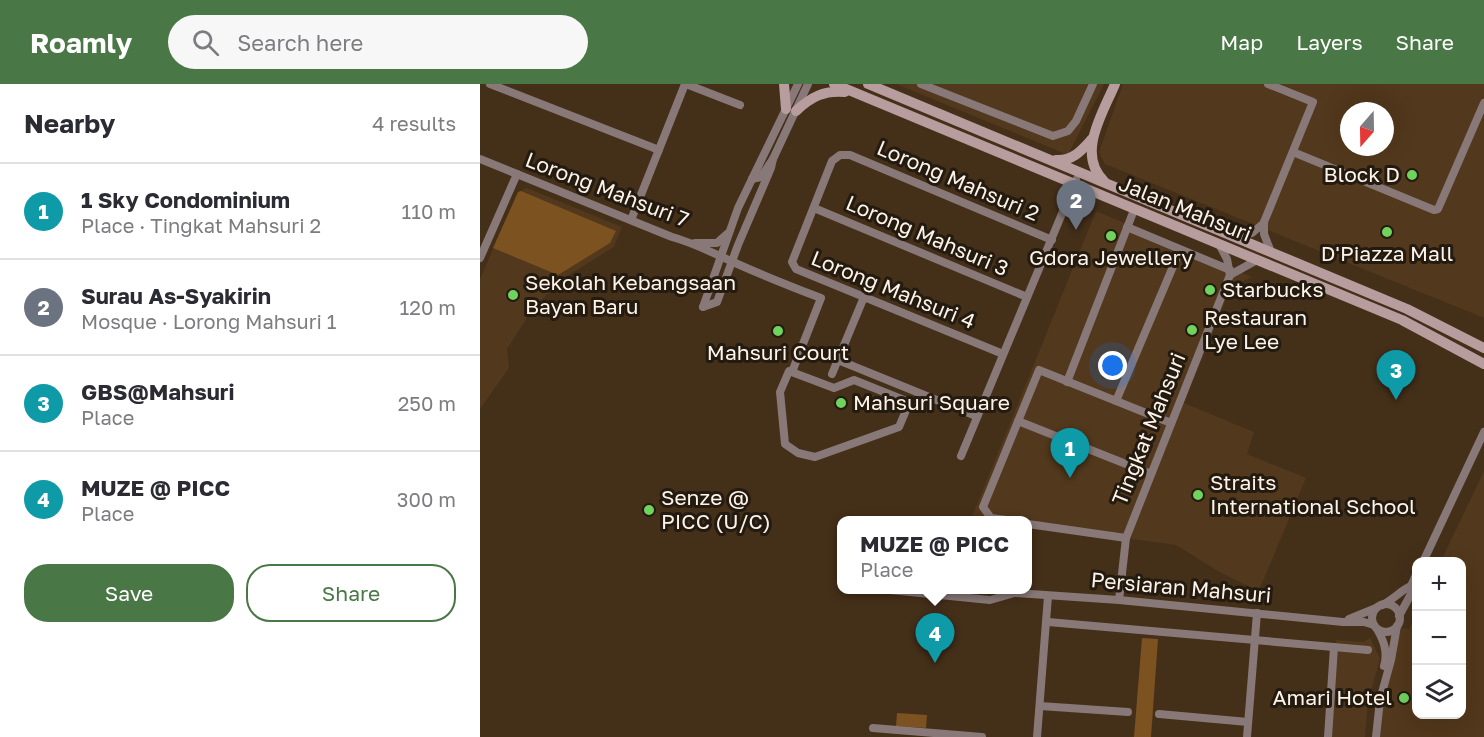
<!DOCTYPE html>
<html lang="en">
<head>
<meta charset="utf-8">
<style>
	body { margin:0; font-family:"Golos Text",sans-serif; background:#f7f7f7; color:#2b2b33 }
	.controls { position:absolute; right:18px; bottom:18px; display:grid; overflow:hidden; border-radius:12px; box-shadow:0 6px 24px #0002 }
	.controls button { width:54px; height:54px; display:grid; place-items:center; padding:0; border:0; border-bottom:2px solid #e1e1e2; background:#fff; color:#2b2b33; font:30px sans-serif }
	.compass { position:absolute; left:860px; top:18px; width:54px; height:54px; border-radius:50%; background:#fff; box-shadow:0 6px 24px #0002; rotate:200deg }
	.you { position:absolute; left:633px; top:282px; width:21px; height:21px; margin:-15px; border:4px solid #fff; border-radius:50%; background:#1a73e8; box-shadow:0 0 0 9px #1a73e833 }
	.badge { display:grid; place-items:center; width:39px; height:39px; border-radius:50%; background:#4a7746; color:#fff; font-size:20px; font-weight:700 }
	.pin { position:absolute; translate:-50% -50px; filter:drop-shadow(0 2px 3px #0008) }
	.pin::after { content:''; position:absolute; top:32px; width:21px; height:18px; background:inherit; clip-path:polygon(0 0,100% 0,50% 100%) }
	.popup { position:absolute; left:357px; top:432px; width:195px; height:78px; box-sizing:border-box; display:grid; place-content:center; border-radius:12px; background:#fff; filter:drop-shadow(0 2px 4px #0005); font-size:20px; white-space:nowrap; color:#7c7c81 }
	.popup b { font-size:22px; color:#2b2b33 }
	.popup::after { content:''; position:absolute; left:50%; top:100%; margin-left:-12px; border:12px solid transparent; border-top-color:#fff }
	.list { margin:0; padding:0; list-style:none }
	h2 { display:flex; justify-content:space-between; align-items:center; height:78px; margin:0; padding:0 24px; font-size:26px }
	h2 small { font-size:20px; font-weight:400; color:#7c7c81 }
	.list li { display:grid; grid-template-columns:39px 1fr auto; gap:18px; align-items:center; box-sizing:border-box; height:96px; padding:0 24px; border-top:2px solid #e1e1e2 }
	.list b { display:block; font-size:22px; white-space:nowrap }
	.list p { margin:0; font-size:20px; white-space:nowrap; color:#7c7c81 }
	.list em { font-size:20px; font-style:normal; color:#7c7c81 }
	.actions { display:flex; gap:12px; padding:18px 24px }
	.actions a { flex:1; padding:14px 0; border:2px solid #4a7746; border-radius:24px; text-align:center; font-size:21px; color:#4a7746 }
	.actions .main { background:#4a7746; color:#fff }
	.icon { flex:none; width:33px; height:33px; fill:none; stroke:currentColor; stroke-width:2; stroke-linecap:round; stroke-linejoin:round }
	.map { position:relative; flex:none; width:1004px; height:653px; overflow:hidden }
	header { display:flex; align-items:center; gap:36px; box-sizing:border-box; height:84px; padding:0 30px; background:#4a7746; color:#fff }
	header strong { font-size:28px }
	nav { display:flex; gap:33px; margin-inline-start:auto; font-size:21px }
	.search { width:420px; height:54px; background:#f7f7f7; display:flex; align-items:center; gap:15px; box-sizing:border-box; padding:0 21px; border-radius:33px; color:#7c7c81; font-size:22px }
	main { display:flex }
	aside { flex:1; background:#fff }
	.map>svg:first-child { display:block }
	.built { fill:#52381c; fill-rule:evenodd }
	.green { fill:#7d5221 }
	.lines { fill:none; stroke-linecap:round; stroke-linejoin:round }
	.street { stroke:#887878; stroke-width:8 }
	.secondary { stroke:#b89d9e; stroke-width:10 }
	.poi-dot { fill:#70d35e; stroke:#231a10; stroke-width:2 }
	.labels { text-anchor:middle; stroke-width:6; stroke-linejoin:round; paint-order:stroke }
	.poi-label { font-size:21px; fill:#fef3e8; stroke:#231a10; text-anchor:start }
	.street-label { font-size:21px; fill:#fef3e8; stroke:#231a10 }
</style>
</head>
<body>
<header>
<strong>Roamly</strong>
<div class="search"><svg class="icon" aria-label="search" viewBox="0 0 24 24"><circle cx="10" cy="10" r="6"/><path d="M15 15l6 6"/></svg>Search here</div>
<nav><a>Map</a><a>Layers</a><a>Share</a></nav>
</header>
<main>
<aside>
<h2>Nearby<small>4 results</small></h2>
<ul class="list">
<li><span class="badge" style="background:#0f9aa8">1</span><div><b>1 Sky Condominium</b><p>Place · Tingkat Mahsuri 2</p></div><em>110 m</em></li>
<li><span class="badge" style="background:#6b7280">2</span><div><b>Surau As-Syakirin</b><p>Mosque · Lorong Mahsuri 1</p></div><em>120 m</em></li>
<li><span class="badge" style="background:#0f9aa8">3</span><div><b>GBS@Mahsuri</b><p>Place</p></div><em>250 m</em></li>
<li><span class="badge" style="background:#0f9aa8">4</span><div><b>MUZE @ PICC</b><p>Place</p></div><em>300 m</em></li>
</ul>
<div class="actions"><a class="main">Save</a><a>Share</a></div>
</aside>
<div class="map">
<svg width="1004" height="653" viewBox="0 0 1004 653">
	<rect width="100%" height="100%" fill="#442f19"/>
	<g class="built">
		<polygon points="416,0 624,0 588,71"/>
		<path d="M 643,0 L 1004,0 L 1004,234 L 625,80 L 619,68 ZM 869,27 L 905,27 L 905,63 L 869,63 Z"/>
		<polygon points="47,104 142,143 134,163 81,196 52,226 27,265 29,284 0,325 0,195 38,108"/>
		<polygon points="616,127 772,193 751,203 704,319 774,348 767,370 826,394 779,507 741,489 696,461 548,441 548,436 518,436 492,433"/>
		<polygon points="1004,387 1004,653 896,653 918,554 922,544 929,545 936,530 936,630 982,630 982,478 961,477"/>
		<polygon points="890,554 900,575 888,618 885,653 850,653 856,556 883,558"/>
	</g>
	<g class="green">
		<polygon points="41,107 136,147 130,159 78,191 13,164 38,108"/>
		<polygon points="662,554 678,555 671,653 654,653"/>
		<polygon points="417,629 447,631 446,644 416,642"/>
	</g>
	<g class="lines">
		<g class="street">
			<polyline points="10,0 179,66"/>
			<polyline points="206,0 260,21"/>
			<polyline points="441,0 573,52 588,47 596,37 613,0"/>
			<polyline points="788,0 833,18 784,138 784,150 791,168"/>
			<polyline points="813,68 954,126 958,125 1004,19"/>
			<path d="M 0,75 L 192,153 C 214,159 233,169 253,178 C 282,191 312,203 341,214 L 312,288"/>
			<polyline points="272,95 281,93 293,75 328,0"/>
			<polyline points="334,124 547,213"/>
			<polyline points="151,136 205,0"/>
			<polyline points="647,143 750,186"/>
			<polyline points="754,152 772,149 784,139"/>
			<polyline points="215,159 237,159 247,150"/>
			<polyline points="0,174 37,90"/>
			<polyline points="750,191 777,176"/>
			<polyline points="223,223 258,124 318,0"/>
			<polyline points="223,223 237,218 258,161 291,84 293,75"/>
			<polyline points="523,270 316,185 312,178 352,77 360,71 370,71 572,156"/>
			<polyline points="358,276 496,332"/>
			<polygon points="309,287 354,304 374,296 424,316 427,324 419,343 335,373 318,369 305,360 300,308"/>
			<polyline points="352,290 384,213"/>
			<polyline points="587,298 654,126"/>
			<polyline points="636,317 700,166"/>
			<polyline points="538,337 671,390"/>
			<polyline points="481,372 596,96"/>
			<polyline points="527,436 511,434 503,423 559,286 691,339"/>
			<polyline points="548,440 646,454"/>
			<polyline points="943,478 1004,348"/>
			<polyline points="410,506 510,516 531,510"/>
			<polyline points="516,506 535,509 639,516 863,538 884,538 894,541"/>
			<polyline points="639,516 646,454 750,191 747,175 739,160"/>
			<circle cx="906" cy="534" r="14"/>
			<path d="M 902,521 C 913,516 921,506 931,502"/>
			<polyline points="919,532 931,510 931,502 936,491"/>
			<polyline points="869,535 896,524"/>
			<polyline points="568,538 888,566"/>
			<path d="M 897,545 C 904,557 908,568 904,582"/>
			<polyline points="560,622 648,628"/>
			<polyline points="679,630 768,638"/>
			<polyline points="393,644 502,653"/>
			<polyline points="557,653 568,512"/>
			<polyline points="767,653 777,529"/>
			<polyline points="848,653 854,563"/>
			<polyline points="896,653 900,616 911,576 917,542"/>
		</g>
		<g class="secondary">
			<polyline points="304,0 306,25"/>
			<polyline points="354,0 922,236 1004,280"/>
			<polyline points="388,0 927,225 1004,264"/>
			<path d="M 316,27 C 331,13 344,6 365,8"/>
			<path d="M 576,76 C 593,77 601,67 612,55"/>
			<path d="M 624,97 C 596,70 623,29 635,0"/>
		</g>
	</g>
	<g class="poi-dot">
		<circle cx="932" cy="91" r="6"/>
		<circle cx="907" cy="148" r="6"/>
		<circle cx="631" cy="152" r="6"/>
		<circle cx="730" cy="206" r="6"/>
		<circle cx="33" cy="211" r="6"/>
		<circle cx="712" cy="246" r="6"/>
		<circle cx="298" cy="247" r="6"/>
		<circle cx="361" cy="319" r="6"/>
		<circle cx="718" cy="411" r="6"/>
		<circle cx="169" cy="426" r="6"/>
		<circle cx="924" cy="614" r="6"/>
	</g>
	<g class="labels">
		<g class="poi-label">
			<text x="920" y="98" text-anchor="end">Block D</text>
			<text x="907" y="177" text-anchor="middle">D'Piazza Mall</text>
			<text x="631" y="181" text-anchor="middle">Gdora Jewellery</text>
			<text x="45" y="206">Sekolah Kebangsaan<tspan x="45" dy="24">Bayan Baru</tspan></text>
			<text x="742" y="213">Starbucks</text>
			<text x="724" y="241">Restauran<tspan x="724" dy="24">Lye Lee</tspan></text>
			<text x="298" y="276" text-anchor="middle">Mahsuri Court</text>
			<text x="373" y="326">Mahsuri Square</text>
			<text x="730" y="406">Straits<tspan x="730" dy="24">International School</tspan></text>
			<text x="181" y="421">Senze @<tspan x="181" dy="24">PICC (U/C)</tspan></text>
			<text x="912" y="621" text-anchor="end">Amari Hotel</text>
		</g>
		<g class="street-label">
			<text transform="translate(478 97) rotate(23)" y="7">Lorong Mahsuri 2</text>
			<text transform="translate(127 106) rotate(21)" y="7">Lorong Mahsuri 7</text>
			<text transform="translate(705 125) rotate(22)" y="7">Jalan Mahsuri</text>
			<text transform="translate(447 152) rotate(23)" y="7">Lorong Mahsuri 3</text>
			<text transform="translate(413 206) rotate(22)" y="7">Lorong Mahsuri 4</text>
			<text transform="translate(669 345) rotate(-68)" y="7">Tingkat Mahsuri</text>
			<text transform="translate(701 504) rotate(5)" y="7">Persiaran Mahsuri</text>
		</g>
	</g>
</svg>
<div class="controls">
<button>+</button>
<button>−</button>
<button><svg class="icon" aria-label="layers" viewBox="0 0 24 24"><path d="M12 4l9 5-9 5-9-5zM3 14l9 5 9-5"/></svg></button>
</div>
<svg class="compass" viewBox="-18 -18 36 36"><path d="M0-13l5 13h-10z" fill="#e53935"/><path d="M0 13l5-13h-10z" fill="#7c7c81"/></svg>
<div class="you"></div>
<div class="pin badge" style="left:590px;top:394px;background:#0f9aa8">1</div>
<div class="pin badge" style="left:596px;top:146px;background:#6b7280">2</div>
<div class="pin badge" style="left:916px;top:316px;background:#0f9aa8">3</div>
<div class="pin badge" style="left:455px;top:579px;background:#0f9aa8">4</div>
<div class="popup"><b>MUZE @ PICC</b>Place</div>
</div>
</main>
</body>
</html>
